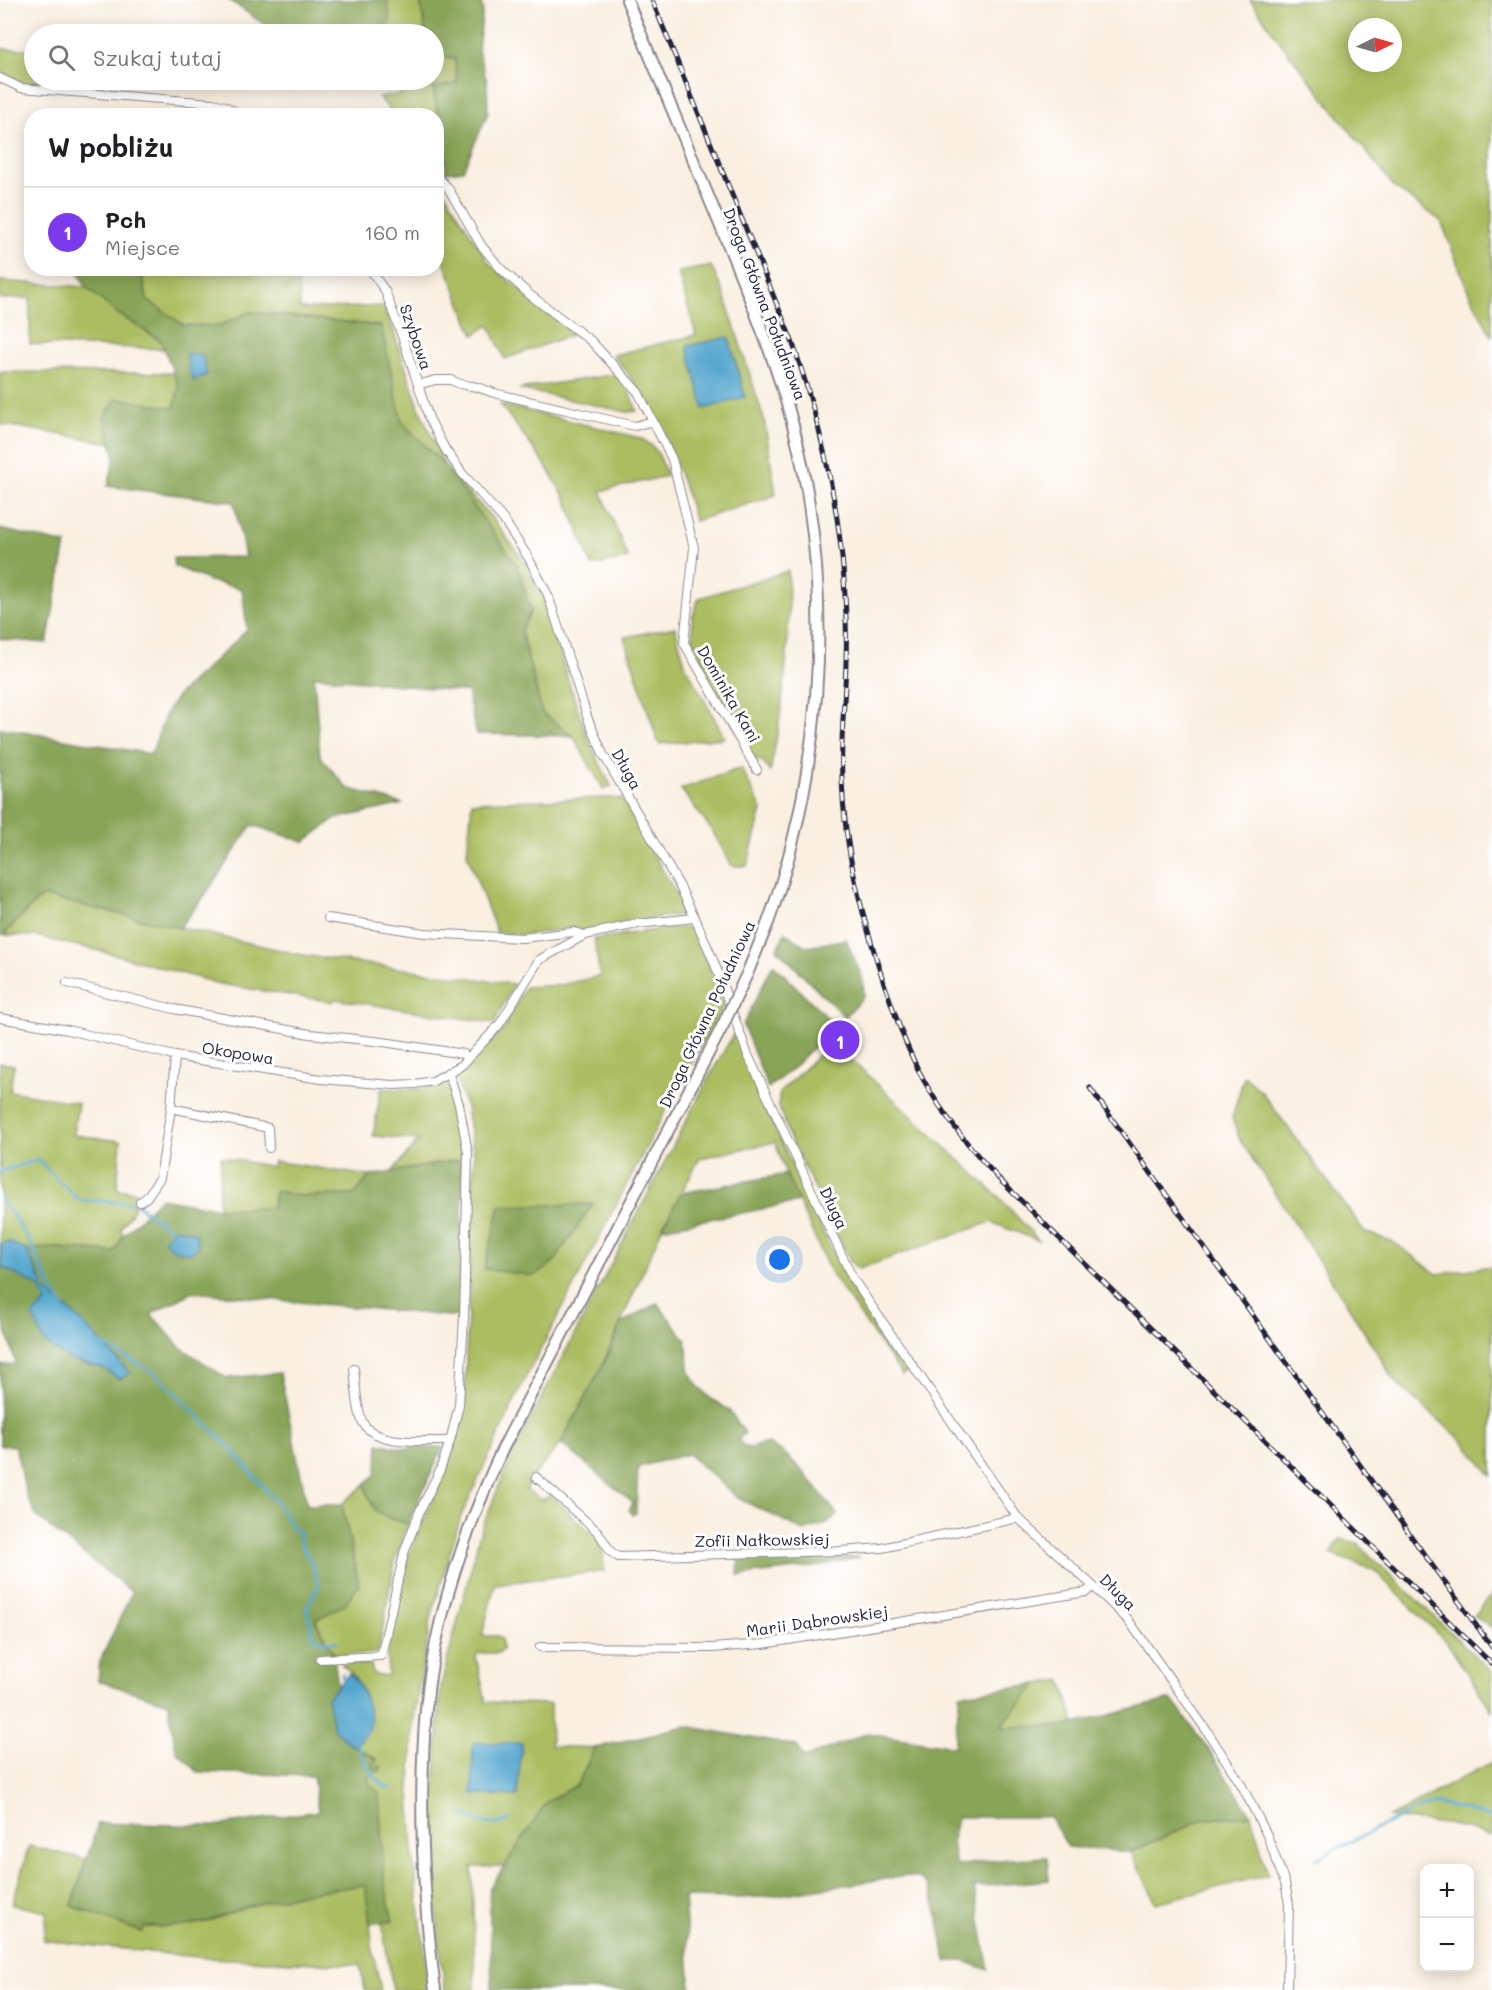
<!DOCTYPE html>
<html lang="pl">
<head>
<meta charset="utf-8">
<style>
	body { margin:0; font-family:Mali,sans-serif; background:#f6f6f6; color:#202124 }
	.controls { position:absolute; right:18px; bottom:18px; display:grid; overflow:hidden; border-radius:12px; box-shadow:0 3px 15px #0003 }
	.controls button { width:54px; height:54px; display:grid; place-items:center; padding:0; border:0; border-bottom:2px solid #e0e0e0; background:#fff; color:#202124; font:30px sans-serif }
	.compass { position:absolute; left:1348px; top:18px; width:54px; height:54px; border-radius:50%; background:#fff; box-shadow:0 3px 15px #0003; rotate:85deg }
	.you { position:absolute; left:780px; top:1260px; width:21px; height:21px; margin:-15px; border:4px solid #fff; border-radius:50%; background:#1a73e8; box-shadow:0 0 0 9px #1a73e833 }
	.badge { display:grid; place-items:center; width:39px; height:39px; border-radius:50%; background:#7c3aed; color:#fff; font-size:20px; font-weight:700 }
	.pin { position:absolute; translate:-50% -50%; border:3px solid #fff; box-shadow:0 2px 6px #0006 }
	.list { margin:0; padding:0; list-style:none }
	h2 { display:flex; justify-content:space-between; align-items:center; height:78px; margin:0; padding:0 24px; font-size:26px }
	h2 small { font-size:20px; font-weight:400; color:#757577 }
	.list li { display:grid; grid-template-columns:39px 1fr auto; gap:18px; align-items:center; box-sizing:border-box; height:90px; padding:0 24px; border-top:2px solid #e0e0e0 }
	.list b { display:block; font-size:22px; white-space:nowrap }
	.list p { margin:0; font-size:20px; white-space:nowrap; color:#757577 }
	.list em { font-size:20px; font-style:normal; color:#757577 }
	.icon { flex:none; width:33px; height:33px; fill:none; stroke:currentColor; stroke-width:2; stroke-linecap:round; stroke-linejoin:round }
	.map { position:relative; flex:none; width:1492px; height:1990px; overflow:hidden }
	.search { position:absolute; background:#fff; box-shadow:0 3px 15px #0003; left:24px; top:24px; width:420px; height:66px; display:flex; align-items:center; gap:15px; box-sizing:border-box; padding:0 21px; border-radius:33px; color:#757577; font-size:22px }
	.panel { position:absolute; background:#fff; box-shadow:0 3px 15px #0003; left:24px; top:108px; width:420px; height:168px; border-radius:24px }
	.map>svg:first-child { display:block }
	.green { fill:#abbd60; stroke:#66704e; stroke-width:1.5; fill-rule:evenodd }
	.forest { fill:#88a456; stroke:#556348; stroke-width:1.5 }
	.water { fill:#53a6ce; stroke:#3a6484; stroke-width:1.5 }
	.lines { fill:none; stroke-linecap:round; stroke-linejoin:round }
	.stream { stroke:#53a6ce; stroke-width:3 }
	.street-casing { stroke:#8e888e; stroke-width:10 }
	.secondary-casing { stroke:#8e888e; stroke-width:14 }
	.street { stroke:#fff; stroke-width:8 }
	.secondary { stroke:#fff; stroke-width:10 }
	.rail-casing { stroke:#22223b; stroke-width:5 }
	.rail { stroke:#fff; stroke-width:3; stroke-dasharray:9; stroke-linecap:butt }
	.secondary-bridge-casing { stroke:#8e888e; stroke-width:14; stroke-linecap:butt }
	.secondary-bridge { stroke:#fff; stroke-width:10 }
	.labels { text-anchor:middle; stroke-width:6; stroke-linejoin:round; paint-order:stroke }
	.street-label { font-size:16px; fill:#22223b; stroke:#fff }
</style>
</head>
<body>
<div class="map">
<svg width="1492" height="1990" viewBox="0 0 1492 1990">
	<rect width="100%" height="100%" fill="#fff"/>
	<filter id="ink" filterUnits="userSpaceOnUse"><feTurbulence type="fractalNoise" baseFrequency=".0167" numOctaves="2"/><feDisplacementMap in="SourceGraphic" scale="12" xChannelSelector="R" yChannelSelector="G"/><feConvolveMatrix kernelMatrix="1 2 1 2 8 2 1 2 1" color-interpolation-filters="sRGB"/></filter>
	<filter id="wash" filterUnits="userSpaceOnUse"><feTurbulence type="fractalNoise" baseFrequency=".008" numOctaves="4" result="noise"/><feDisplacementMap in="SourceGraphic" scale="24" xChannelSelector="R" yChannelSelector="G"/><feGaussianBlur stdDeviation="1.35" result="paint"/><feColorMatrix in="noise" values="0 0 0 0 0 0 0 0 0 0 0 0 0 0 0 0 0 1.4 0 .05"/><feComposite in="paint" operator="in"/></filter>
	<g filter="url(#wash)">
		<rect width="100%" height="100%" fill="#faefe0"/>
		<g class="green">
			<polygon points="387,0 420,0 426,34 360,34 382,32 390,21"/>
			<path d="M 1250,0 L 1492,0 L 1492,337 L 1469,293 L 1441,221 L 1395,188 L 1283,46 ZM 1357,27 L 1393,27 L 1393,63 L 1357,63 Z"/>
			<path d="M 0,49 L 34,49 L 34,80 L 57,80 L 57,87 C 38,85 15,85 0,70 Z"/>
			<polygon points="434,56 455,58 457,84 433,89 448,172 443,171 437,165 436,116 394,115 379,97 401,94 399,80 434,80"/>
			<polygon points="436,178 488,262 521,291 540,305 574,334 505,359 489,325 474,335 437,245"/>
			<path d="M 711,266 L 723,291 L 764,419 L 776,495 L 695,521 C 676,459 656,404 613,355 L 696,335 L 678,272 Z"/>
			<polygon points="141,269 169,269 170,273 191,276 260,269 298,269 300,309 385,306 420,410 445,466 491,517 522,558 544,598 566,674 589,741 611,786 604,790 573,736 542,713 521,631 531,611 445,466 402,422 381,326 250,312 218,326 184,325 147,300"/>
			<polygon points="0,281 86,287 117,313 161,341 164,349 30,344 30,298 0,299"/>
			<polygon points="0,372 173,373 179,387 174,409 104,418 111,443 0,424"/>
			<polygon points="618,374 626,384 637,411 627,412 519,389"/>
			<path d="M 500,404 L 640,438 C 659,448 660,457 667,476 L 601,491 L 628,558 L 592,566 L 566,499 L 544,463 Z"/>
			<path d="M 788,571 C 791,639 784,706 770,772 L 762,761 L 754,760 L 713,689 L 693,638 L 692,618 L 699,598 Z"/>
			<polygon points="675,627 685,664 725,738 659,744 658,742 624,637"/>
			<polygon points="741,768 762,810 747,866 732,866 711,829 681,789"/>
			<polygon points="609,798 622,799 686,911 681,915 630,921 585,932 574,928 525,935 497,933 467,854 472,802"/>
			<polygon points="42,896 302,955 514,984 494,1023 334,999 333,1002 220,984 117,955 35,936 3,935"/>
			<polygon points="669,928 694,928 724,1005 681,1081 522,1385 461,1516 432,1614 414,1717 410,1790 413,1856 429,1990 393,1990 376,1888 346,1796 377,1760 354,1747 369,1730 371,1721 362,1690 355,1677 341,1664 371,1664 373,1674 388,1676 387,1652 409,1552 442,1479 456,1440 464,1408 474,1155 466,1107 455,1075 465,1068 508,1025 505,1024 525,987 561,985 600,976 594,939"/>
			<polygon points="735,1032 765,1107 834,1255 857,1298 909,1371 902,1375 831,1274 786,1174 775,1142 700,1158 662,1228 600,1370 561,1443 531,1479 526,1490 542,1500 550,1495 594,1535 603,1553 604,1571 495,1584 482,1636 498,1636 502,1639 502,1650 498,1653 478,1653 476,1657 486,1702 550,1704 551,1746 595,1748 577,1785 547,1802 505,1866 472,1867 475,1990 445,1990 439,1942 431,1839 441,1685 480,1533 511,1456 709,1077"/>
			<polygon points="832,1042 998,1196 1039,1241 991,1222 859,1269 851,1263 789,1136 779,1107 779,1093"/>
			<polygon points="0,1063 14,1065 10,1091 78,1103 73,1135 121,1141 117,1189 137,1192 133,1210 121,1228 123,1236 114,1252 59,1248 26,1249 8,1242 1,1244 2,1267 0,1267"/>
			<polygon points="1244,1076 1261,1091 1365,1232 1393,1242 1437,1274 1492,1266 1492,1476 1462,1440 1396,1383 1343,1298 1240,1140 1232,1118"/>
			<path d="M 446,1081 C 459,1115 462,1149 463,1185 L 458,1160 L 392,1172 L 419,1140 L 373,1136 L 381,1089 L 424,1089 Z"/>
			<polygon points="221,1157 273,1167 274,1161 370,1176 354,1195 300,1196 276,1191 272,1208 218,1208"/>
			<path d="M 365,1484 C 373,1516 378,1515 408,1524 L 395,1561 L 378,1653 L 334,1655 L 315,1619 L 344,1605 L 359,1585 L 342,1504 Z"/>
			<polygon points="1340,1539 1357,1543 1492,1672 1492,1711 1448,1644 1374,1570 1330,1554"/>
			<polygon points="1492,1594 1492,1628 1474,1616"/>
			<polygon points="1062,1680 1075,1724 1067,1726 999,1727 1037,1684"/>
			<polygon points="1492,1762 1492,1836 1452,1825 1389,1817"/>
			<polygon points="1251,1815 1268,1875 1156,1903 1131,1852 1201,1820"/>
			<polygon points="29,1846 86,1859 72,1906 141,1932 144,1927 184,1926 206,1922 249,1906 305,1893 366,1885 373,1953 381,1990 365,1990 360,1965 206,1958 43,1940 47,1912 12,1905"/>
		</g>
		<g class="forest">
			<polygon points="229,0 387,0 390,21 382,32 360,34 278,34"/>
			<polygon points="420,0 480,0 483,9 478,50 487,82 488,113 463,170 448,172 433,88 457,83 455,58 434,56 434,34 426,34"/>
			<polygon points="141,268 147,300 184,325 218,326 250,312 381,326 402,422 445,466 517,565 531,611 521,631 542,713 573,736 476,734 467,692 314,676 320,756 347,788 403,804 335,819 304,842 252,825 203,898 179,928 42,896 3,935 0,935 0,728 151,754 167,711 178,695 247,630 242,589 210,581 174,566 173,558 245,557 234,502 108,486 115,457 104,418 116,398 174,408 179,387 161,341 117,313 86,287 76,269"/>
			<polygon points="0,529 66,544 47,643 0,639"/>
			<polygon points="785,933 807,947 846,939 863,980 864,996 845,1017 777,949"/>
			<polygon points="773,964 835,1025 793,1068 768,1088 743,1025"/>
			<polygon points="458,1160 463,1185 459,1317 193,1292 151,1314 179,1346 227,1378 280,1373 307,1505 342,1504 359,1585 344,1605 315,1620 333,1651 338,1685 327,1698 348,1743 377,1759 372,1768 381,1766 380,1771 373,1772 367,1780 379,1792 384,1880 393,1921 370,1924 365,1885 305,1893 249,1906 206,1922 184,1926 144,1927 142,1932 72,1906 98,1823 214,1826 318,1811 313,1776 198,1772 176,1751 168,1703 98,1681 100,1661 132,1592 37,1517 27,1497 15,1446 0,1445 0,1365 16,1364 0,1310 0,1267 2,1267 40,1287 71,1360 103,1368 119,1379 130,1373 79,1319 46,1291 26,1249 59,1248 114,1252 123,1236 160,1198 218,1208 272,1208 275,1191 300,1196 354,1195 370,1176"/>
			<polygon points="786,1174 799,1202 662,1228 681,1193"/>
			<polygon points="593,1204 554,1262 534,1276 484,1269 500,1206"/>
			<path d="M 657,1303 L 686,1340 L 690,1373 L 698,1386 L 711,1399 L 729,1410 L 745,1433 L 738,1440 C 753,1458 755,1439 770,1445 C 795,1455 820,1494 838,1515 L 825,1524 L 804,1531 L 738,1498 L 688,1454 L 638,1467 L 636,1513 L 632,1515 L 629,1510 L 633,1503 L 561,1443 L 606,1359 L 622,1323 Z"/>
			<path d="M 379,1443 L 399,1448 L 443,1447 L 408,1524 C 378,1515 373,1516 365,1484 L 376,1474 Z"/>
			<polygon points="859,1557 819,1566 738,1576 739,1559"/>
			<path d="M 1037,1684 L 1000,1727 L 1067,1726 L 1171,1699 L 1209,1750 L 1251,1815 L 1201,1820 L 1131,1852 L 1068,1847 L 1050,1817 L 957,1817 L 952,1842 L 956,1866 L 996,1860 L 1047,1857 L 1049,1880 L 974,1887 L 989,1970 L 964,1961 L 946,1961 C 942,1943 937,1886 920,1879 C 916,1877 910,1877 906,1876 L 763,1897 L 735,1898 L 684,1897 L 691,1990 L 492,1990 L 489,1889 L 547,1802 L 577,1785 L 595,1748 L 685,1726 L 797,1746 L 804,1758 L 868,1733 L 954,1747 L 960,1694 Z"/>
		</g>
		<g class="water">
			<polygon points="729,337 745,397 704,409 687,346"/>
			<polygon points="186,354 202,355 207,374 194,381 190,373"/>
			<path d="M 175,1228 L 189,1231 L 196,1234 L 198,1247 L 191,1253 C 178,1251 172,1251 164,1240 Z"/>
			<polygon points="8,1242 26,1249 46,1291 79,1319 130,1373 120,1379 103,1368 71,1360 44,1342 33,1315 46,1302 40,1287 2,1267 1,1244"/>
			<path d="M 349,1674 C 360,1679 373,1716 370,1727 C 368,1734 359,1741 354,1747 L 334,1730 L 327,1698 Z"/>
			<polygon points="473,1743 522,1743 517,1796 472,1794"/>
		</g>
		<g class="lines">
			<g class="stream">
				<polyline points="0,1171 38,1160 79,1200 135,1203 171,1230"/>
				<polyline points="0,1197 29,1240 51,1287 64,1308"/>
				<polyline points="99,1343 154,1372 233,1451 277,1503 292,1527 300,1534 300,1542 306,1554 308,1555 319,1585 307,1607 313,1636 320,1641 337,1642"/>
				<polyline points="342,1674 344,1682"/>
				<path d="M 357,1741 C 362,1757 373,1782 389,1788"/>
				<path d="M 463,1815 C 480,1822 493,1829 510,1819"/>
				<polyline points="1316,1859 1413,1811 1435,1803 1492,1817"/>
			</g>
		</g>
	</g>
	<g filter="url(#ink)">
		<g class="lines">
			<defs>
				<g id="street">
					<polyline points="0,78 21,88 213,103 225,106 243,116"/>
					<polyline points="379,114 380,116"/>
					<polyline points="436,175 448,188 481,245 501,269 530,295 591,341 638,392 672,459 694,548 684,643 757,770"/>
					<polyline points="369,268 385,291 402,336 429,418 445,449 462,473 503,519 528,557 548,595 588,719 603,754 679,885 695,918 714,962 748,1055 853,1279 1018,1518 1094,1587 1129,1621 1207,1731 1241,1784 1267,1835 1285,1883 1289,1904 1287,1990"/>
					<polyline points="418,385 435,380 451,380 460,384 477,387 494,393 635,426 653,421"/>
					<polyline points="328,918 424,933 523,938 574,932 585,935"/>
					<polyline points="67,983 174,1009 310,1034 383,1042 464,1054 468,1058"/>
					<polyline points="0,1018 68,1030 175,1056 321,1079 393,1085 415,1084 433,1081 462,1065 499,1025 539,960 585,935 637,924 695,918"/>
					<polyline points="171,1108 268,1128 269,1148"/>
					<polyline points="140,1202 147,1197 160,1178 171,1108 175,1056"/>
					<path d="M 354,1369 C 356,1385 356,1406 362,1421 C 375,1447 425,1440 450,1441"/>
					<polyline points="536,1477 598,1532 611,1552 618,1557 840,1551 882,1548 1018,1518"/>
					<polyline points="540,1647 712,1648 763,1644 1086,1592 1094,1587"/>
					<polyline points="320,1659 381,1656 404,1553 419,1513 440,1470 450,1441 459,1405 464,1317 468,1153 459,1104 448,1072"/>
				</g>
				<g id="secondary">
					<path d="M 627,0 C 658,76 690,152 721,227 C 753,305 787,386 803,469 C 832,619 820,776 769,920"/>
					<path d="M 435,1990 C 423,1897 418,1803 426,1709 C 434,1618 465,1530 503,1448 L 722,1027"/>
				</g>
			</defs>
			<use href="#street" class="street-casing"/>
			<use href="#secondary" class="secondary-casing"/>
			<use href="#street" class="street"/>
			<use href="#secondary" class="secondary"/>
			<defs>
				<g id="rail">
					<path d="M 652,0 L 792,341 C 819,419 838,498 844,580 C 846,607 847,634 846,662 C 845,701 840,740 842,779 C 844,851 862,915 884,983 C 897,1020 909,1057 930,1091 C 950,1124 976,1155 1003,1183"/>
					<polyline points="1090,1088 1421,1550 1492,1647"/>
					<polyline points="999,1179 1492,1664"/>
				</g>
			</defs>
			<use href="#rail" class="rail-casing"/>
			<use href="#rail" class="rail"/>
			<defs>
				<polyline id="secondary-bridge" points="722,1027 747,974 769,920"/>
			</defs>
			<use href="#secondary-bridge" class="secondary-bridge-casing"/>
			<use href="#secondary-bridge" class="secondary-bridge"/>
		</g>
	</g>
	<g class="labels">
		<g class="street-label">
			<text transform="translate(765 304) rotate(69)" y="6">Droga Główna Południowa</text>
			<text transform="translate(416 337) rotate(71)" y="6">Szybowa</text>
			<text transform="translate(729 694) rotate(60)" y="6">Dominika Kani</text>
			<text transform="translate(627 769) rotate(61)" y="6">Długa</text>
			<text transform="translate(707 1014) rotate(-65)" y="6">Droga Główna Południowa</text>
			<text transform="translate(238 1053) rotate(9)" y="6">Okopowa</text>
			<text transform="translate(834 1208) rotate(65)" y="6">Długa</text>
			<text transform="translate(762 1540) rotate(-1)" y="6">Zofii Nałkowskiej</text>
			<text transform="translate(1118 1592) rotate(45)" y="6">Długa</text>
			<text transform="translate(817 1621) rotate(-8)" y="6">Marii Dąbrowskiej</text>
		</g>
	</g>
</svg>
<div class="controls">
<button>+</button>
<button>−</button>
</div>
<svg class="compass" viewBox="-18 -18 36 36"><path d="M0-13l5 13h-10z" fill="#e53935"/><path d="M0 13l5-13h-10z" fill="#757577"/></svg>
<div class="you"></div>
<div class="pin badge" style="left:840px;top:1040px">1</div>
<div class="search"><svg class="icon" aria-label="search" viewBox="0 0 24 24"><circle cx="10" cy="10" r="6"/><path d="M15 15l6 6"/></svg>Szukaj tutaj</div>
<section class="panel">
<h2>W pobliżu<small></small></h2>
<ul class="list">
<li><span class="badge">1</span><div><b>Pch</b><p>Miejsce</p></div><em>160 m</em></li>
</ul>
</section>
</div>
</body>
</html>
